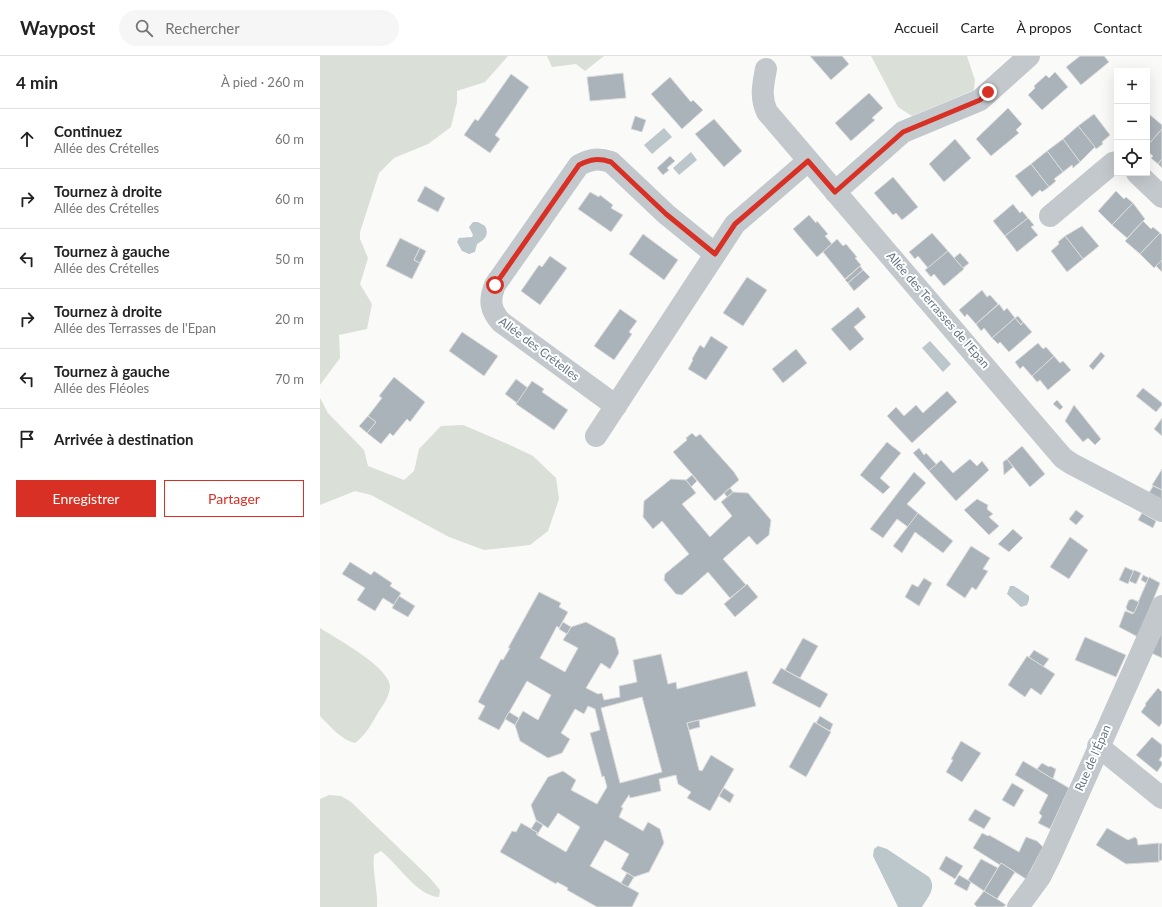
<!DOCTYPE html>
<html lang="fr">
<head>
<meta charset="utf-8">
<style>
	body { margin:0; font-family:Lato,sans-serif; background:#f6f6f6; color:#222 }
	.controls { position:absolute; right:12px; top:12px; display:grid; overflow:hidden; border-radius:0px; box-shadow:0 4px 16px #0002 }
	.controls button { width:36px; height:36px; display:grid; place-items:center; padding:0; border:0; border-bottom:1px solid #e0e0e0; background:#fff; color:#222; font:20px sans-serif }
	.stop { position:absolute; width:12px; height:12px; margin:-9px; border:3px solid #d93025; border-radius:50%; background:#fff }
	.stop.end { background:#d93025; border-color:#fff; box-shadow:0 1px 4px #0008 }
	.list { margin:0; padding:0; list-style:none }
	h2 { display:flex; justify-content:space-between; align-items:center; height:52px; margin:0; padding:0 16px; font-size:17px }
	h2 small { font-size:13px; font-weight:400; color:#767676 }
	.list li { display:grid; grid-template-columns:26px 1fr auto; gap:12px; align-items:center; box-sizing:border-box; height:60px; padding:0 16px; border-top:1px solid #e0e0e0 }
	.list b { display:block; font-size:15px; white-space:nowrap }
	.list p { margin:0; font-size:13px; white-space:nowrap; color:#767676 }
	.list em { font-size:13px; font-style:normal; color:#767676 }
	.actions { display:flex; gap:8px; padding:12px 16px }
	.actions a { flex:1; padding:9px 0; border:1px solid #d93025; border-radius:0px; text-align:center; font-size:14px; color:#d93025 }
	.actions .main { background:#d93025; color:#fff }
	.icon { flex:none; width:22px; height:22px; fill:none; stroke:currentColor; stroke-width:2; stroke-linecap:round; stroke-linejoin:round }
	.map { position:relative; flex:none; width:842px; height:851px; overflow:hidden }
	header { display:flex; align-items:center; gap:24px; box-sizing:border-box; height:56px; padding:0 20px; background:#fff; border-bottom:1px solid #e0e0e0 }
	header strong { font-size:19px }
	nav { display:flex; gap:22px; margin-inline-start:auto; font-size:14px }
	.search { width:280px; height:36px; background:#f6f6f6; display:flex; align-items:center; gap:10px; box-sizing:border-box; padding:0 14px; border-radius:22px; color:#767676; font-size:15px }
	main { display:flex }
	aside { flex:1; background:#fff }
	.map>svg:first-child { display:block }
	.green { fill:#dadfd7 }
	.water { fill:#bbc7cb }
	.building { fill:#aab3b9; stroke:#dcdcda; fill-rule:evenodd }
	.lines { fill:none; stroke-linecap:round; stroke-linejoin:round }
	.minor { stroke:#c3c8cc; stroke-width:22 }
	.route { stroke:#d93025; stroke-width:5 }
	.labels { text-anchor:middle; stroke-width:4; stroke-linejoin:round; paint-order:stroke }
	.street-label { font-size:12px; fill:#657683; stroke:#fff }
</style>
</head>
<body>
<header>
<strong>Waypost</strong>
<div class="search"><svg class="icon" aria-label="search" viewBox="0 0 24 24"><circle cx="10" cy="10" r="6"/><path d="M15 15l6 6"/></svg>Rechercher</div>
<nav><a>Accueil</a><a>Carte</a><a>À propos</a><a>Contact</a></nav>
</header>
<main>
<aside>
<h2>4 min<small>À pied · 260 m</small></h2>
<ul class="list">
<li><svg class="icon" aria-label="ahead" viewBox="0 0 24 24"><path d="M12 20V5M6 11l6-6 6 6"/></svg><div><b>Continuez</b><p>Allée des Crételles</p></div><em>60 m</em></li>
<li><svg class="icon" aria-label="right" viewBox="0 0 24 24"><path d="M7 20v-9h11M14 6l5 5-5 5"/></svg><div><b>Tournez à droite</b><p>Allée des Crételles</p></div><em>60 m</em></li>
<li><svg class="icon" aria-label="left" viewBox="0 0 24 24"><path d="M17 20v-9H6M10 6l-5 5 5 5"/></svg><div><b>Tournez à gauche</b><p>Allée des Crételles</p></div><em>50 m</em></li>
<li><svg class="icon" aria-label="right" viewBox="0 0 24 24"><path d="M7 20v-9h11M14 6l5 5-5 5"/></svg><div><b>Tournez à droite</b><p>Allée des Terrasses de l'Epan</p></div><em>20 m</em></li>
<li><svg class="icon" aria-label="left" viewBox="0 0 24 24"><path d="M17 20v-9H6M10 6l-5 5 5 5"/></svg><div><b>Tournez à gauche</b><p>Allée des Fléoles</p></div><em>70 m</em></li>
<li><svg class="icon" aria-label="arrive" viewBox="0 0 24 24"><path d="M6 21V4h12l-3 4 3 4H6"/></svg><div><b>Arrivée à destination</b></div></li>
</ul>
<div class="actions"><a class="main">Enregistrer</a><a>Partager</a></div>
</aside>
<div class="map">
<svg width="842" height="851" viewBox="0 0 842 851">
	<rect width="100%" height="100%" fill="#fafaf8"/>
	<g class="green">
		<polygon points="0,0 188,0 165,26 137,35 137,46 131,71 108,88 74,102 59,117 40,176 40,183 48,202 40,228 52,248 47,273 19,279 20,302 0,329"/>
		<polygon points="227,0 284,0 265,15 256,8 232,11"/>
		<polygon points="551,0 647,0 655,24 654,34 592,60 578,51"/>
		<polygon points="0,342 8,357 44,394 48,410 84,424 94,415 99,393 121,370 143,369 190,389 213,400 236,422 239,443 228,475 210,489 164,494 129,481 51,439 35,435 0,449"/>
		<path d="M 0,572 C 17,583 68,610 70,630 C 70,639 64,648 59,655 C 52,667 46,679 35,687 C 20,683 11,671 0,660 Z"/>
		<path d="M 9,739 L 21,740 L 31,746 L 109,821 L 120,834 L 119,841 C 97,840 78,808 61,795 L 54,799 C 52,817 58,833 57,851 L 0,851 L 0,743 Z"/>
	</g>
	<g class="water">
		<polygon points="344,72 352,81 332,98 324,89"/>
		<polygon points="371,96 377,104 359,119 353,112"/>
		<path d="M 153,166 L 158,166 L 165,170 C 170,179 164,184 157,188 L 155,196 L 149,198 L 142,195 L 137,186 L 139,182 L 152,181 L 153,179 L 149,171 Z"/>
		<polygon points="610,285 631,308 623,316 602,292"/>
		<polygon points="690,530 694,530 709,540 709,544 707,549 701,551 687,538"/>
		<path d="M 558,790 L 567,793 L 609,821 C 617,832 608,841 602,851 L 578,851 L 553,800 L 554,793 Z"/>
	</g>
	<g class="building">
		<polygon points="490,0 522,0 529,8 511,24"/>
		<polygon points="760,0 784,0 789,6 761,29 746,11"/>
		<polygon points="735,16 748,31 722,54 708,39 715,32 714,30 726,19 729,22"/>
		<polygon points="303,17 306,42 270,45 267,21"/>
		<polygon points="191,18 209,31 175,79 180,83 170,97 144,79 155,63 158,65"/>
		<polygon points="350,21 371,46 373,44 383,54 362,73 331,38"/>
		<polygon points="549,37 563,52 552,62 555,64 531,85 515,67"/>
		<polygon points="688,52 702,68 696,74 699,77 671,100 656,83"/>
		<polygon points="774,58 790,79 782,86 783,88 776,93 758,70"/>
		<polygon points="829,58 842,69 842,73 827,90 827,60"/>
		<polygon points="315,60 326,64 322,76 311,73"/>
		<polygon points="394,63 422,95 404,111 375,78"/>
		<polygon points="758,70 775,91 760,106 743,83"/>
		<polygon points="842,73 842,103 838,108 831,102 833,100 827,95 827,90"/>
		<polygon points="635,83 651,102 624,126 609,108"/>
		<polygon points="743,83 760,106 753,112 752,109 743,116 727,95"/>
		<polygon points="727,95 743,116 734,123 736,125 729,131 711,108"/>
		<polygon points="350,100 355,105 347,112 349,114 343,119 337,112"/>
		<polygon points="842,103 842,112 838,108"/>
		<polygon points="711,108 729,131 722,136 720,134 712,141 695,120"/>
		<polygon points="573,121 598,151 582,164 576,157 573,159 554,137"/>
		<polygon points="105,130 125,142 118,156 97,145"/>
		<polygon points="796,135 804,143 806,141 813,147 792,169 778,155"/>
		<polygon points="270,136 279,141 280,139 293,149 291,152 303,159 291,176 258,153"/>
		<polygon points="813,147 825,163 807,182 792,169"/>
		<polygon points="693,148 700,157 702,155 708,162 685,180 673,165"/>
		<polygon points="489,159 496,167 497,165 508,178 505,180 512,188 497,201 473,173"/>
		<polygon points="708,162 714,169 711,171 718,179 697,196 685,180"/>
		<polygon points="823,165 831,173 833,171 840,177 820,198 805,185"/>
		<polygon points="762,170 779,190 763,203 745,180"/>
		<polygon points="612,177 628,195 608,212 598,200 595,203 589,196"/>
		<polygon points="840,177 842,179 842,204 834,212 820,198"/>
		<polygon points="323,178 358,204 344,224 309,198"/>
		<polygon points="745,180 763,203 747,216 731,195 739,188 738,186"/>
		<polygon points="80,182 100,192 94,204 100,207 92,223 66,210"/>
		<polygon points="517,183 523,190 526,188 537,201 535,202 541,209 525,223 503,196"/>
		<polygon points="100,192 106,195 100,207 94,204"/>
		<polygon points="628,195 644,213 624,230 614,218 611,221 605,214"/>
		<polygon points="640,197 649,207 643,212 634,202"/>
		<polygon points="230,200 247,212 220,249 201,235 219,209 222,211"/>
		<polygon points="842,204 842,216 836,210"/>
		<polygon points="540,210 543,214 528,227 525,224"/>
		<polygon points="543,214 550,221 534,235 528,227"/>
		<polygon points="427,221 447,234 423,270 403,257"/>
		<polygon points="662,234 667,241 670,239 678,248 656,268 647,258 645,261 639,254"/>
		<polygon points="679,248 684,255 687,252 695,262 672,282 664,272 661,275 656,268"/>
		<polygon points="538,251 546,261 534,271 544,283 530,295 511,273"/>
		<polygon points="300,253 317,265 309,276 312,278 294,304 274,290"/>
		<polygon points="698,260 703,266 701,269 695,262"/>
		<polygon points="695,262 701,269 703,266 712,276 689,296 680,286 678,288 672,282"/>
		<polygon points="142,276 178,300 164,320 129,295"/>
		<polygon points="391,280 408,291 386,324 368,313 373,304 372,303 380,289 384,292"/>
		<polygon points="718,287 723,293 726,291 734,300 712,320 703,310 700,313 695,306"/>
		<polygon points="476,293 487,307 463,327 452,313"/>
		<polygon points="781,296 785,300 773,314 769,310"/>
		<polygon points="734,300 740,307 743,305 751,314 728,334 720,324 717,326 712,320"/>
		<polygon points="74,321 105,346 90,366 87,363 73,380 70,377 61,388 47,377 56,366 48,360 62,342 59,340"/>
		<polygon points="196,323 208,332 197,347 185,338"/>
		<polygon points="212,325 224,333 222,336 248,354 234,374 196,348"/>
		<polygon points="823,332 842,347 842,349 836,356 816,340"/>
		<polygon points="627,335 637,346 592,387 567,360 576,351 584,360 596,349 603,357"/>
		<polygon points="737,344 743,351 740,354 733,348"/>
		<polygon points="754,349 781,383 775,389 768,382 763,386 745,365"/>
		<polygon points="48,360 56,366 47,377 39,370"/>
		<polygon points="842,362 842,380 834,373"/>
		<polygon points="372,377 376,381 380,378 414,416 419,424 395,445 353,396 367,384 366,382"/>
		<polygon points="567,386 581,397 560,422 570,431 563,438 540,419"/>
		<polygon points="702,390 725,418 710,431 687,403"/>
		<polygon points="599,392 604,399 606,397 617,409 609,415 593,397"/>
		<polygon points="650,403 657,410 662,405 669,414 636,445 609,415 621,404 633,417"/>
		<polygon points="687,403 693,411 684,419 683,406"/>
		<polygon points="842,413 842,434 832,429"/>
		<polygon points="594,416 606,427 587,448 598,457 588,471 577,463 563,482 550,473"/>
		<polygon points="372,419 377,425 371,431 366,424"/>
		<polygon points="351,423 366,424 376,437 362,448 390,481 412,460 401,446 413,436 428,437 451,464 449,479 437,489 429,480 403,503 426,529 410,542 388,516 362,539 356,538 344,524 345,518 369,498 342,465 333,473 323,461 324,445"/>
		<polygon points="833,430 842,434 842,444 829,437"/>
		<polygon points="410,432 413,436 407,441 404,437"/>
		<polygon points="657,443 668,449 667,453 673,458 669,461 679,470 669,479 644,454"/>
		<polygon points="756,454 764,460 756,469 749,463"/>
		<polygon points="598,457 633,485 623,497 595,476 582,497 573,490"/>
		<polygon points="822,457 836,465 833,472 818,464"/>
		<polygon points="693,473 703,482 689,496 678,488"/>
		<polygon points="750,481 768,494 749,523 730,511"/>
		<polygon points="651,490 670,502 663,513 668,515 656,534 652,531 645,542 626,529"/>
		<polygon points="30,506 51,519 54,515 72,527 70,530 81,537 74,549 63,542 55,555 37,544 45,532 22,518"/>
		<polygon points="805,511 814,515 808,528 799,524"/>
		<polygon points="814,514 821,517 816,528 809,525"/>
		<polygon points="823,519 829,522 826,527 821,524"/>
		<polygon points="829,521 840,527 818,581 799,571 805,555 813,558"/>
		<polygon points="604,522 612,527 599,550 585,541 592,528 598,531"/>
		<polygon points="427,528 438,541 415,561 404,548"/>
		<path d="M 219,536 L 241,547 L 239,551 L 248,556 L 239,572 L 237,570 L 220,602 L 245,616 L 258,592 L 243,584 L 251,571 L 266,566 L 295,582 L 299,597 L 290,613 L 281,607 L 266,632 L 278,638 L 282,637 L 284,644 L 300,641 L 299,630 L 317,626 L 313,604 L 341,598 L 348,628 L 356,626 L 357,633 L 427,615 L 436,650 L 367,667 L 379,714 L 382,715 L 391,699 L 414,713 L 390,755 L 367,742 L 371,736 L 358,728 L 356,719 L 339,723 L 341,735 L 310,742 L 309,739 L 301,751 L 303,752 L 299,761 L 323,775 L 328,766 L 340,773 L 344,787 L 329,816 L 314,821 L 301,813 L 309,798 L 285,784 L 270,810 L 319,837 L 312,851 L 277,851 L 247,834 L 248,832 L 237,826 L 236,828 L 180,796 L 192,775 L 196,776 L 201,767 L 217,776 L 217,779 L 246,796 L 260,771 L 238,757 L 228,772 L 216,764 L 211,749 L 228,721 L 243,715 L 256,724 L 251,734 L 277,748 L 287,731 L 284,720 L 282,721 L 270,677 L 280,674 L 275,653 L 268,650 L 264,658 L 255,653 L 241,677 L 250,683 L 242,697 L 228,702 L 200,685 L 195,669 L 203,655 L 218,664 L 231,639 L 207,625 L 179,674 L 158,663 L 165,650 L 158,646 L 181,603 L 183,604 L 190,592 L 188,592 ZM 322,641 L 342,716 L 300,727 L 281,652 Z"/>
		<polygon points="79,540 95,550 88,561 72,552"/>
		<polygon points="812,543 819,546 814,557 807,554 806,551 809,544"/>
		<polygon points="243,566 251,571 247,578 239,573"/>
		<polygon points="842,575 842,602 829,596"/>
		<polygon points="765,581 806,599 796,621 755,604"/>
		<polygon points="483,582 498,590 480,622 465,614"/>
		<polygon points="714,594 729,603 723,611 709,601"/>
		<polygon points="707,600 735,618 721,639 711,632 705,641 688,629"/>
		<polygon points="461,612 508,638 500,652 452,627"/>
		<polygon points="838,632 842,636 842,667 839,671 821,656 826,649 825,648"/>
		<polygon points="189,656 199,662 195,669 185,663"/>
		<polygon points="500,660 513,668 510,675 496,667"/>
		<polygon points="379,664 380,671 369,674 367,667"/>
		<polygon points="494,666 511,676 486,721 469,711"/>
		<polygon points="832,681 842,689 842,700 839,704 842,706 842,709 837,716 816,699"/>
		<polygon points="641,685 661,697 642,726 626,716 633,704 631,703"/>
		<polygon points="703,705 749,732 730,773 718,767 722,760 719,757 728,739 695,719"/>
		<polygon points="722,707 729,711 730,710 736,713 733,723 717,713"/>
		<polygon points="692,727 704,734 694,751 682,744"/>
		<polygon points="404,732 414,739 410,747 399,740"/>
		<polygon points="655,753 671,762 664,773 648,764"/>
		<polygon points="216,765 223,769 217,779 217,776 211,773"/>
		<polygon points="787,772 808,784 815,781 817,783 818,789 839,787 839,806 806,808 776,789"/>
		<polygon points="662,777 668,780 669,779 699,796 706,781 717,785 723,791 706,823 681,807 680,809 653,792"/>
		<polygon points="842,787 842,804 839,805 839,788"/>
		<polygon points="626,800 643,810 635,823 619,813"/>
		<polygon points="661,803 678,812 664,835 648,824"/>
		<polygon points="681,807 695,816 677,843 664,835"/>
		<polygon points="307,817 314,821 308,831 301,827"/>
		<polygon points="639,819 651,826 647,835 634,828"/>
		<polygon points="664,835 677,843 686,849 683,851 657,851 654,848"/>
	</g>
	<g class="lines">
		<g class="minor">
			<path d="M 446,13 C 443,29 440,41 447,56 L 743,402 L 752,408 L 842,455"/>
			<polyline points="817,117 842,141"/>
			<polyline points="515,136 583,76 660,44 709,0"/>
			<polyline points="730,160 793,107 797,106"/>
			<path d="M 296,350 L 181,266 C 170,254 169,244 175,229 L 259,109 C 271,103 278,102 291,106 L 346,158 L 395,198"/>
			<polyline points="276,380 415,168 488,105"/>
			<polyline points="778,690 842,742"/>
			<polyline points="698,851 720,821 731,799 842,550"/>
		</g>
	</g>
	<g class="lines">
		<path class="route" d="M 175,229 L 259,109 C 271,103 278,102 291,106 L 346,158 L 395,198 L 415,168 L 488,105 L 515,136 L 583,76 L 660,44 L 668,36"/>
	</g>
	<g class="labels">
		<g class="street-label">
			<text transform="translate(618 254) rotate(49)" y="4">Allée des Terrasses de l'Epan</text>
			<text transform="translate(219 293) rotate(37)" y="4">Allée des Crételles</text>
			<text transform="translate(773 702) rotate(-66)" y="4">Rue de l'Épan</text>
		</g>
	</g>
</svg>
<div class="controls">
<button>+</button>
<button>−</button>
<button><svg class="icon" aria-label="locate" viewBox="0 0 24 24"><circle cx="12" cy="12" r="6"/><path d="M12 2v4M12 18v4M2 12h4M18 12h4"/></svg></button>
</div>
<div class="stop" style="left:175px;top:229px"></div>
<div class="stop end" style="left:668px;top:36px"></div>
</div>
</main>
</body>
</html>
